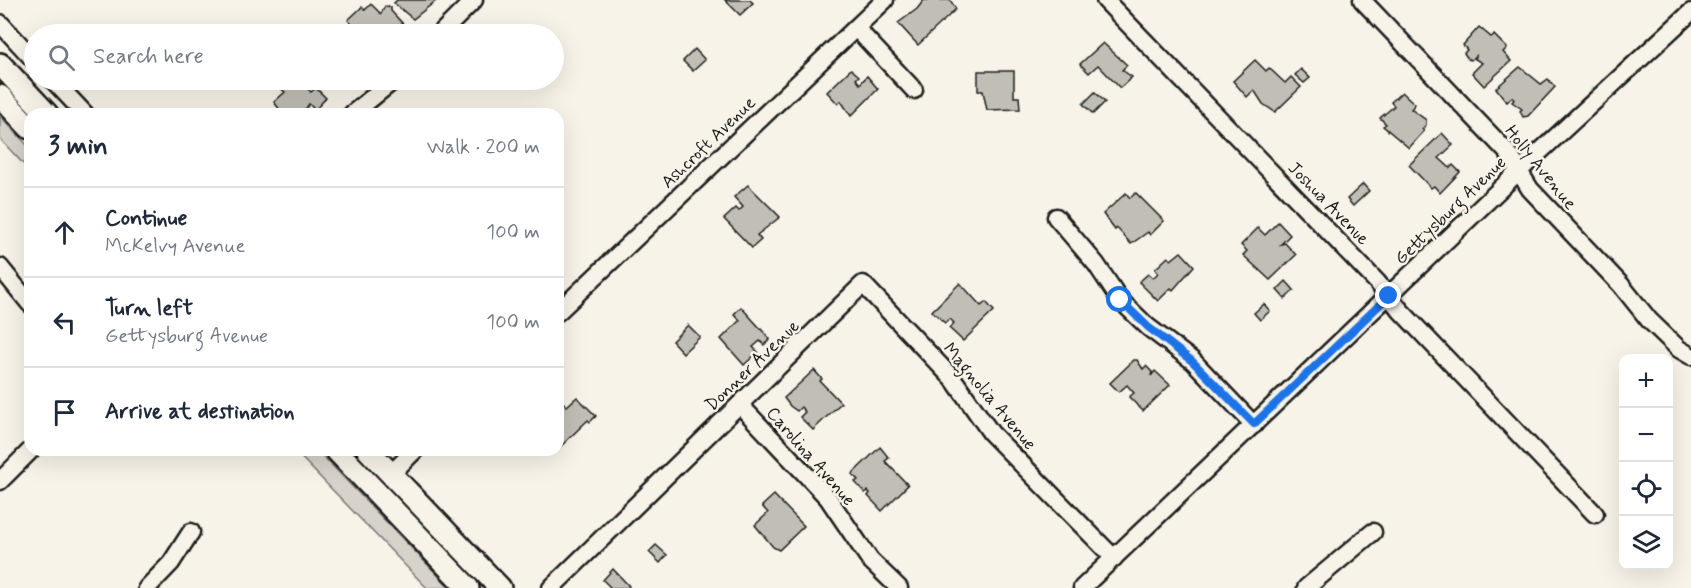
<!DOCTYPE html>
<html lang="en">
<head>
<meta charset="utf-8">
<style>
	body { margin:0; font-family:Mynerve,sans-serif; background:#f6f6f7; color:#1f2937 }
	.controls { position:absolute; right:18px; bottom:18px; display:grid; overflow:hidden; border-radius:12px; box-shadow:0 6px 24px #0002 }
	.controls button { width:54px; height:54px; display:grid; place-items:center; padding:0; border:0; border-bottom:2px solid #e0e1e3; background:#fff; color:#1f2937; font:30px sans-serif }
	.stop { position:absolute; width:18px; height:18px; margin:-14px; border:4px solid #1a73e8; border-radius:50%; background:#fff }
	.stop.end { background:#1a73e8; border-color:#fff; box-shadow:0 2px 6px #0008 }
	.list { margin:0; padding:0; list-style:none }
	h2 { display:flex; justify-content:space-between; align-items:center; height:78px; margin:0; padding:0 24px; font-size:26px }
	h2 small { font-size:20px; font-weight:400; color:#747a83 }
	.list li { display:grid; grid-template-columns:39px 1fr auto; gap:18px; align-items:center; box-sizing:border-box; height:90px; padding:0 24px; border-top:2px solid #e0e1e3 }
	.list b { display:block; font-size:22px; white-space:nowrap }
	.list p { margin:0; font-size:20px; white-space:nowrap; color:#747a83 }
	.list em { font-size:20px; font-style:normal; color:#747a83 }
	.icon { flex:none; width:33px; height:33px; fill:none; stroke:currentColor; stroke-width:2; stroke-linecap:round; stroke-linejoin:round }
	.map { position:relative; flex:none; width:1691px; height:588px; overflow:hidden }
	.search { position:absolute; background:#fff; box-shadow:0 6px 24px #0002; left:24px; top:24px; width:540px; height:66px; display:flex; align-items:center; gap:15px; box-sizing:border-box; padding:0 21px; border-radius:33px; color:#747a83; font-size:22px }
	.panel { position:absolute; background:#fff; box-shadow:0 6px 24px #0002; left:24px; top:108px; width:540px; height:348px; border-radius:18px }
	.map>svg:first-child { display:block }
	.green { fill:#d7d3cb; stroke:#7a7874; stroke-width:1.5 }
	.building { fill:#c0beb5; stroke:#1c1c1c; stroke-width:1.5 }
	.lines { fill:none; stroke-linecap:round; stroke-linejoin:round }
	.minor-casing { stroke:#1c1c1c; stroke-width:21 }
	.major-casing { stroke:#1c1c1c; stroke-width:26 }
	.minor { stroke:#f7f3e8; stroke-width:16 }
	.major { stroke:#f7f3e8; stroke-width:21 }
	.route { stroke:#1a73e8; stroke-width:8 }
	.labels { text-anchor:middle; stroke-width:5; stroke-linejoin:round; paint-order:stroke }
	.street-label { font-size:18px; fill:#1c1c1c; stroke:#f7f3e8 }
</style>
</head>
<body>
<div class="map">
<svg width="1691" height="588" viewBox="0 0 1691 588">
	<rect width="100%" height="100%" fill="#f7f3e8"/>
	<filter id="ink" filterUnits="userSpaceOnUse"><feTurbulence type="fractalNoise" baseFrequency=".0167" numOctaves="2"/><feDisplacementMap in="SourceGraphic" scale="12" xChannelSelector="R" yChannelSelector="G"/><feConvolveMatrix kernelMatrix="1 2 1 2 8 2 1 2 1" color-interpolation-filters="sRGB"/></filter>
	<g filter="url(#ink)">
		<g class="green">
			<polygon points="0,116 30,148 30,171 0,139"/>
			<polygon points="294,450 317,450 450,588 427,588"/>
		</g>
		<g class="building">
			<polygon points="397,0 437,0 413,19 394,3"/>
			<polygon points="725,0 750,0 753,3 740,15"/>
			<polygon points="924,0 950,0 956,9 918,45 898,23 917,9"/>
			<polygon points="371,4 381,14 385,6 391,7 391,11 403,24 395,31 394,30 390,33 392,34 361,34 348,20 362,7 365,10"/>
			<polygon points="1479,27 1491,37 1494,35 1507,48 1503,52 1511,61 1484,86 1472,73 1482,63 1475,59 1476,56 1471,60 1468,59 1464,53 1467,50 1463,45"/>
			<polygon points="1103,43 1127,65 1122,70 1132,77 1120,88 1098,65 1089,73 1080,64"/>
			<polygon points="695,49 705,60 693,71 683,61"/>
			<polygon points="1255,60 1266,71 1269,68 1285,83 1291,77 1301,87 1275,112 1263,104 1254,90 1247,97 1233,81"/>
			<polygon points="1520,67 1541,84 1548,79 1555,87 1528,116 1523,117 1520,111 1522,109 1512,102 1514,100 1512,97 1507,102 1496,88"/>
			<polygon points="851,69 859,76 856,79 860,84 867,76 878,89 851,116 841,101 838,104 827,92"/>
			<polygon points="1301,69 1310,78 1304,83 1295,75"/>
			<polygon points="978,71 1014,71 1014,97 1019,97 1020,109 987,110 983,91 978,91"/>
			<polygon points="289,80 294,83 299,80 311,92 316,88 326,98 315,110 309,104 302,114 283,114 274,102 285,92 280,88"/>
			<polygon points="1095,92 1105,102 1093,114 1083,104"/>
			<polygon points="1402,92 1415,104 1411,109 1426,120 1426,125 1422,129 1424,131 1409,148 1383,126 1386,124 1380,118 1394,106 1391,102"/>
			<polygon points="1442,133 1453,145 1439,158 1450,168 1453,165 1460,172 1440,193 1434,186 1431,188 1409,165"/>
			<polygon points="1363,184 1369,191 1353,206 1347,199"/>
			<polygon points="748,185 780,217 757,235 761,240 752,248 724,219 736,208 739,211 743,207 734,197"/>
			<polygon points="1126,193 1130,198 1136,193 1164,221 1150,235 1148,232 1131,244 1117,228 1115,230 1103,214"/>
			<polygon points="1278,222 1290,235 1281,244 1285,243 1296,255 1270,280 1243,255 1247,251 1241,245 1258,228 1265,235"/>
			<polygon points="1181,252 1194,266 1173,290 1171,288 1158,301 1139,282 1148,274 1153,278 1158,273 1155,269 1168,257 1171,260"/>
			<polygon points="1286,281 1294,290 1285,299 1277,290"/>
			<polygon points="960,283 981,306 986,302 994,311 963,341 949,328 954,323 950,319 945,323 932,311"/>
			<polygon points="1264,304 1270,311 1260,320 1254,313"/>
			<polygon points="741,307 770,339 764,345 760,341 753,347 758,352 744,365 721,339 740,320 734,314"/>
			<polygon points="688,325 700,337 683,353 672,341"/>
			<polygon points="1134,360 1137,360 1143,369 1146,366 1152,372 1151,376 1155,371 1170,385 1143,411 1129,397 1134,393 1127,385 1119,392 1110,383"/>
			<polygon points="814,370 822,379 820,381 841,403 813,430 800,417 805,412 801,407 797,411 790,406 784,398"/>
			<polygon points="577,397 596,416 590,422 588,420 558,449 558,409 564,403 567,406"/>
			<polygon points="880,447 889,458 885,461 908,485 882,511 868,496 870,493 868,491 865,493 855,482 858,480 852,474"/>
			<polygon points="774,495 804,526 779,550 773,547 755,525 768,513 762,506"/>
			<polygon points="656,545 667,555 660,563 649,552"/>
			<polygon points="613,569 629,586 627,588 611,588 603,580"/>
		</g>
		<g class="lines">
			<defs>
				<g id="minor">
					<polyline points="1105,0 1377,282 1401,311 1595,514"/>
					<polyline points="1362,0 1508,153 1530,189 1621,285 1649,320 1679,349 1691,356"/>
					<polyline points="0,23 34,60"/>
					<polyline points="856,28 914,90"/>
					<polyline points="440,34 474,0"/>
					<polyline points="53,80 85,114"/>
					<polyline points="352,114 394,80"/>
					<polyline points="1056,217 1096,264 1120,300 1148,327 1193,361 1254,425"/>
					<polyline points="0,267 30,304"/>
					<polyline points="558,312 885,0"/>
					<polyline points="740,405 828,498 870,560 899,588"/>
					<polyline points="391,474 415,450"/>
					<polyline points="0,481 31,450"/>
					<polyline points="147,588 171,563 191,532"/>
					<polyline points="551,588 863,284 954,380 991,433 1114,558"/>
					<polyline points="1082,588 1519,171 1691,12"/>
					<polyline points="1306,588 1373,532"/>
				</g>
				<g id="major">
					<polyline points="0,64 47,114"/>
					<polyline points="0,96 30,128"/>
					<polyline points="336,450 468,588"/>
					<polyline points="368,450 500,588"/>
				</g>
			</defs>
			<use href="#minor" class="minor-casing"/>
			<use href="#major" class="major-casing"/>
			<use href="#minor" class="minor"/>
			<use href="#major" class="major"/>
		</g>
	</g>
	<g class="lines" filter="url(#ink)">
		<polyline class="route" points="1120,300 1148,327 1192,361 1254,424 1389,296"/>
	</g>
	<g class="labels">
		<g class="street-label">
			<text transform="translate(708 142) rotate(-44)" y="6">Ashcroft Avenue</text>
			<text transform="translate(1541 167) rotate(51)" y="6">Holly Avenue</text>
			<text transform="translate(1329 203) rotate(46)" y="6">Joshua Avenue</text>
			<text transform="translate(1450 210) rotate(-44)" y="6">Gettysburg Avenue</text>
			<text transform="translate(752 365) rotate(-44)" y="6">Donner Avenue</text>
			<text transform="translate(990 396) rotate(50)" y="6">Magnolia Avenue</text>
			<text transform="translate(811 456) rotate(49)" y="6">Carolina Avenue</text>
		</g>
	</g>
</svg>
<div class="controls">
<button>+</button>
<button>−</button>
<button><svg class="icon" aria-label="locate" viewBox="0 0 24 24"><circle cx="12" cy="12" r="6"/><path d="M12 2v4M12 18v4M2 12h4M18 12h4"/></svg></button>
<button><svg class="icon" aria-label="layers" viewBox="0 0 24 24"><path d="M12 4l9 5-9 5-9-5zM3 14l9 5 9-5"/></svg></button>
</div>
<div class="stop" style="left:1120px;top:300px"></div>
<div class="stop end" style="left:1389px;top:296px"></div>
<div class="search"><svg class="icon" aria-label="search" viewBox="0 0 24 24"><circle cx="10" cy="10" r="6"/><path d="M15 15l6 6"/></svg>Search here</div>
<section class="panel">
<h2>3 min<small>Walk · 200 m</small></h2>
<ul class="list">
<li><svg class="icon" aria-label="ahead" viewBox="0 0 24 24"><path d="M12 20V5M6 11l6-6 6 6"/></svg><div><b>Continue</b><p>McKelvy Avenue</p></div><em>100 m</em></li>
<li><svg class="icon" aria-label="left" viewBox="0 0 24 24"><path d="M17 20v-9H6M10 6l-5 5 5 5"/></svg><div><b>Turn left</b><p>Gettysburg Avenue</p></div><em>100 m</em></li>
<li><svg class="icon" aria-label="arrive" viewBox="0 0 24 24"><path d="M6 21V4h12l-3 4 3 4H6"/></svg><div><b>Arrive at destination</b></div></li>
</ul>
</section>
</div>
</body>
</html>
